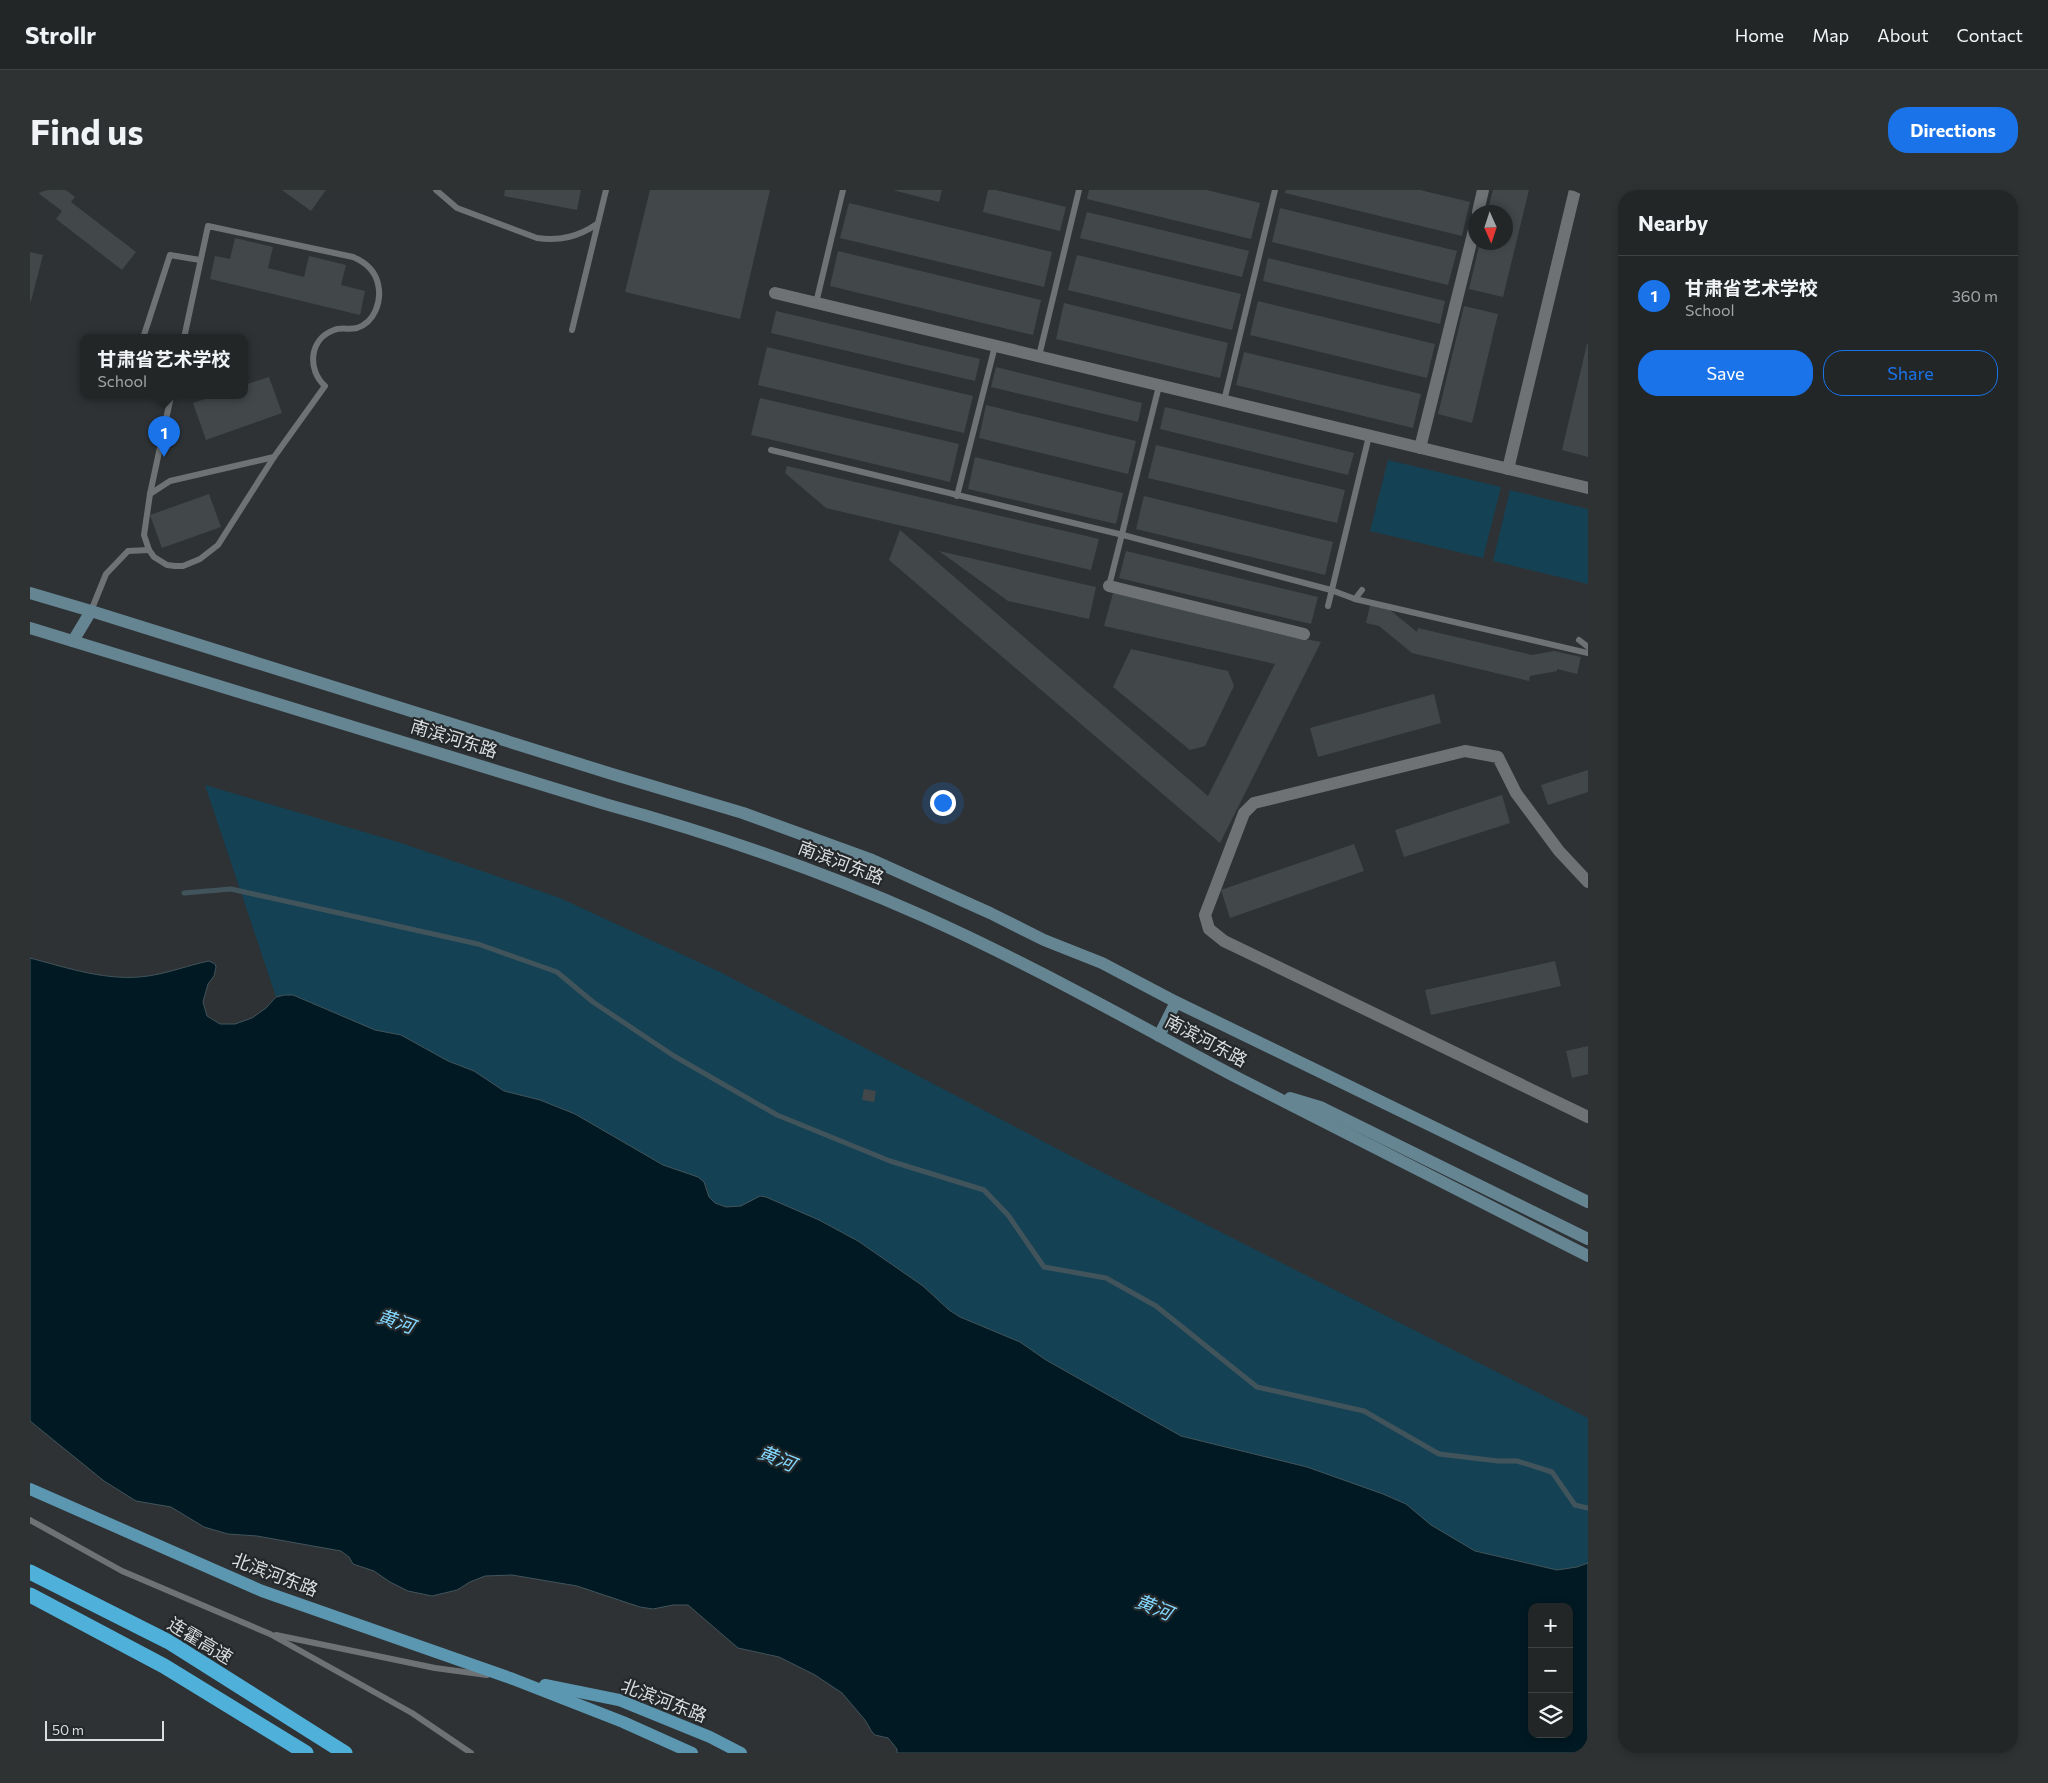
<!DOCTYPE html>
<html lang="en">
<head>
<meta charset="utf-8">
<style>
	body { margin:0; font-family:Commissioner,"Noto Sans SC",sans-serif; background:#2e3233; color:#f1f3f6 }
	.controls { position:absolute; right:15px; bottom:15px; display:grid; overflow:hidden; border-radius:10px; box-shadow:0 2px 8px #0003 }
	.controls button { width:45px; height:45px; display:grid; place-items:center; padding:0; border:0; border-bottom:1px solid #3f4344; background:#222627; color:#f1f3f6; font:25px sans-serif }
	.compass { position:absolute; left:1438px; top:15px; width:45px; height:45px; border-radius:50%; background:#222627; box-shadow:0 2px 8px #0003; rotate:177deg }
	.scale { position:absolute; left:15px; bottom:12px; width:119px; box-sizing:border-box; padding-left:5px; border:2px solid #daddde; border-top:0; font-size:14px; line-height:18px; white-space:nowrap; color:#daddde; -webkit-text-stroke:4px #24282a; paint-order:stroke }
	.you { position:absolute; left:912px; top:612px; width:18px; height:18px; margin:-12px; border:4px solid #fff; border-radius:50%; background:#1a73e8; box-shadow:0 0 0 8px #1a73e833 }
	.badge { display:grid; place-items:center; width:32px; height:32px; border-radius:50%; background:#1a73e8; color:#fff; font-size:16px; font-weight:700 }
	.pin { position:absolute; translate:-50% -41px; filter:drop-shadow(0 1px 2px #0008) }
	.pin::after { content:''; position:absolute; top:26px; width:18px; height:15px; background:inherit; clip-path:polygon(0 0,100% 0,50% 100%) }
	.popup { position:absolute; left:50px; top:144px; width:168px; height:65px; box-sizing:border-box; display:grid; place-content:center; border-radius:10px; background:#222627; filter:drop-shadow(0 1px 4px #0005); font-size:16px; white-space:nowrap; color:#a2a5a7 }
	.popup b { font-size:19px; color:#f1f3f6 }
	.popup::after { content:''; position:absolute; left:50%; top:100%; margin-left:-10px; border:10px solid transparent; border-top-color:#222627 }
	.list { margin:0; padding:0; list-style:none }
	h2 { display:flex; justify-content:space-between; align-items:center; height:65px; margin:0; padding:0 20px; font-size:21px }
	h2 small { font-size:16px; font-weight:400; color:#a2a5a7 }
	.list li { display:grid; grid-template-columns:32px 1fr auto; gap:15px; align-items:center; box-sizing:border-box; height:80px; padding:0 20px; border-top:1px solid #3f4344 }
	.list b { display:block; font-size:19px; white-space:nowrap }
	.list p { margin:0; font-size:16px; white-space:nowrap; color:#a2a5a7 }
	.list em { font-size:16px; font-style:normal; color:#a2a5a7 }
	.actions { display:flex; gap:10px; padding:15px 20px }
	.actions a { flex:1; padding:11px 0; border:1px solid #1a73e8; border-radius:20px; text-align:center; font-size:18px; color:#1a73e8 }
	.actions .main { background:#1a73e8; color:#fff }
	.icon { flex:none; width:28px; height:28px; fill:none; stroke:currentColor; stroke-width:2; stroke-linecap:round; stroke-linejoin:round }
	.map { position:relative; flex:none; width:1558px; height:1563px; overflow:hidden; border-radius:20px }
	header { display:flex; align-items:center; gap:30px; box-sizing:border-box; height:70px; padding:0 25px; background:#222627; border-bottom:1px solid #3f4344 }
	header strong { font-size:24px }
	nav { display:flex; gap:28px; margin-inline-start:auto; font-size:18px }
	.intro { display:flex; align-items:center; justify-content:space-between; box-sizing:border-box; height:120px; padding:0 30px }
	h1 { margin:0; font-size:35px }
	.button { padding:12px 22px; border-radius:20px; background:#1a73e8; color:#fff; font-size:18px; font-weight:700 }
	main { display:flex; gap:30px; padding:0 30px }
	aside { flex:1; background:#222627; border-radius:20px; box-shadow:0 2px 8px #0003 }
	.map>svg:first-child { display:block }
	.green { fill:#144254 }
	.water { fill:#011923; stroke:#42545b; fill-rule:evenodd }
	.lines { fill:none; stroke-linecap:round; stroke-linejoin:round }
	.stream { stroke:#42545b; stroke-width:5 }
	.building { fill:#424749 }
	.lane { stroke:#6e7275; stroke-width:6 }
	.street { stroke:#6e7275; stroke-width:12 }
	.secondary { stroke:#658593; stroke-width:12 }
	.primary { stroke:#5b97b1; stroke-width:12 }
	.highway { stroke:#4fb0d9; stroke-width:15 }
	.labels { text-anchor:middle; stroke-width:4.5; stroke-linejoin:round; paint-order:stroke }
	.street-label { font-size:18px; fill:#daddde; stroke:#24282a }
	.water-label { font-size:19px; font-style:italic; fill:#83d8ff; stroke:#24282a }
</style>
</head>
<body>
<header>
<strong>Strollr</strong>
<nav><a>Home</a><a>Map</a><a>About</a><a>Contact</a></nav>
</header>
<div class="intro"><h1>Find us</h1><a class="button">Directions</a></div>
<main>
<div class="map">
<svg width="1558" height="1563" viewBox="0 0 1558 1563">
	<rect width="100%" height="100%" fill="#2e3234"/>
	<g class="green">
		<polygon points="1358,270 1471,297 1453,368 1340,341"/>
		<polygon points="1480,300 1558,319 1558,394 1463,371"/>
		<polygon points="175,595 368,652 530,708 690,782 1060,976 1558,1228 1558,1373 1547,1377 1527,1380 1445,1361 1401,1335 1376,1314 1205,1260 1151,1246 1016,1170 990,1152 930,1127 919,1120 893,1096 828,1051 789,1030 736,1007 730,1007 711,1016 696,1017 685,1013 679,1006 677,997 668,987 633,975 545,924 510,910 474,901 444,881 418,871 371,845 345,840 255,805 246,807"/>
	</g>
	<path class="water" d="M 0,768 C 38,778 79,792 118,786 C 139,783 159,775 179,771 L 185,774 L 186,777 L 184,786 L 178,794 L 173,812 L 177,826 L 190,834 L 205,834 L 222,828 L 236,818 L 246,807 L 255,805 L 263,805 L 345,840 L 371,845 L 418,871 L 444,881 L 474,901 L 510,910 L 545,924 L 633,975 L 668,987 L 674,992 L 679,1007 L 685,1013 L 696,1017 L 711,1016 L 730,1006 L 736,1007 L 789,1030 L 828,1051 L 893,1096 L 919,1120 L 930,1127 L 990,1152 L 1016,1170 L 1151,1246 L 1277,1277 L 1353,1304 L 1376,1314 L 1401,1335 L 1445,1361 L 1527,1380 L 1547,1377 L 1558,1373 L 1558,1563 L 867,1563 L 867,1559 L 858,1548 L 845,1545 L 842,1542 L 835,1530 L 812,1503 L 785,1485 L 749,1467 L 708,1458 L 658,1415 L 643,1415 L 623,1419 L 610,1417 L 547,1396 L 482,1385 L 455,1386 L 440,1392 L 427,1400 L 402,1406 L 378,1401 L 360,1392 L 344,1381 L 323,1374 L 319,1367 L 311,1361 L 227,1346 L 198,1344 L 174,1337 L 141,1317 L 106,1311 L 74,1291 L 0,1231 ZM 1502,1417 L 1539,1417 L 1539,1544 L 1502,1544 Z"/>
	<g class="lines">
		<polyline class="stream" points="154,703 201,699 448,754 527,782 563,812 644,866 747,925 860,971 954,1000 978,1025 1014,1077 1076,1088 1126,1116 1227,1197 1334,1221 1409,1264 1468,1271 1487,1271 1522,1282 1545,1315 1558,1318"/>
	</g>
	<g class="building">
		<polygon points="4,0 36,0 45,7 41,12 106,62 92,80 26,29 32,21"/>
		<polygon points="252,0 296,0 281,21"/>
		<polygon points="475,0 551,0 547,20 474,6"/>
		<polygon points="620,0 740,0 710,129 595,102"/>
		<polygon points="863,0 912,0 909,12"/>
		<polygon points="958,0 966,0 1036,17 1030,41 953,22"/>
		<polygon points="1059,0 1177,0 1230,13 1221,49 1057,9"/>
		<polygon points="1256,0 1390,0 1440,12 1432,46 1255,3"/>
		<polygon points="1463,0 1499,0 1473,107 1439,99 1450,52 1476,52 1476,22 1457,22"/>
		<polygon points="819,13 1022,62 1014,97 810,48"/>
		<polygon points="1250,18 1427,61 1418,95 1242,52"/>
		<polygon points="1057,22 1219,61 1212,87 1050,48"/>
		<polygon points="205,48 243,57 238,78 274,87 279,66 316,75 311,95 335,101 330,125 180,89 185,66 200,69"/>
		<polygon points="808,61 1011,110 1003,145 800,96"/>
		<polygon points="0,62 13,65 1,111 0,111"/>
		<polygon points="1047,65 1211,104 1202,140 1038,100"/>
		<polygon points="1238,68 1415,111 1410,134 1233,91"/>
		<polygon points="1228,111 1405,154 1397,188 1220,145"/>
		<polygon points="1034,113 1198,153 1190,188 1026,149"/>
		<polygon points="1434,116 1468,124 1442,233 1408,224"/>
		<polygon points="746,121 950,169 945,191 741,143"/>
		<polygon points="1557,154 1558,154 1558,267 1532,260"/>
		<polygon points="737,157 943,206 934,243 728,195"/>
		<polygon points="1214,162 1391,204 1383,238 1206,195"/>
		<polygon points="966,177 1112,213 1108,232 961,197"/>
		<polygon points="239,187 252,223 176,250 163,213 184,206 214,206 214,195"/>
		<polygon points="730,208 929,254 920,292 721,245"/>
		<polygon points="956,215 1106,251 1098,284 949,248"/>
		<polygon points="1135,217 1324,263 1318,285 1130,239"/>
		<polygon points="1126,255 1315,300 1307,333 1118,288"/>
		<polygon points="945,267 1093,303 1086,334 938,299"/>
		<polygon points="757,276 1069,349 1061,380 796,318 755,283"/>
		<polygon points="179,304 191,337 132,358 120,325"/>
		<polygon points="1114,306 1303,352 1295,385 1106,339"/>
		<polygon points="870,340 1178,606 1245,474 1074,436 1083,403 1258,446 1291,452 1190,653 859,370"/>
		<polygon points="909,361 1066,397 1059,429 978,411"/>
		<polygon points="1096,361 1288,407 1281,434 1089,388"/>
		<polygon points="1340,415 1360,420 1387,442 1388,438 1502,465 1524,461 1551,467 1547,484 1527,479 1527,481 1500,486 1499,491 1382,463 1349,436 1336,433"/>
		<polygon points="1101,459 1198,481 1204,496 1175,556 1160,560 1083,497"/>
		<polygon points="1404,504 1411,533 1288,567 1280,538"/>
		<polygon points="1558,580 1558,602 1518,615 1511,595"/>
		<polygon points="1472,605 1480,633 1374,667 1365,640"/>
		<polygon points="1324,654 1334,681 1200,728 1191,700"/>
		<polygon points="1525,771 1531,796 1401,825 1395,800"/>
		<polygon points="1558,856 1558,884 1542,888 1536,861"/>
		<polygon points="834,899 846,901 844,912 832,910"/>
	</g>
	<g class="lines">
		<g class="lane">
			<path d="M 406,0 L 427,18 L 507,48 C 530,51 548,47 567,34"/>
			<polyline points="786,113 813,0"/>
			<polyline points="542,140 576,0"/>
			<polyline points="113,148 140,65 170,70"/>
			<polyline points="1009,166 1049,0"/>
			<path d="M 141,206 L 120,304 L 114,345 L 119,360 L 124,367 L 137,375 L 145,376 L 153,376 L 170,369 L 188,355 L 244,267 L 295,196 C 277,180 279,149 304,140 C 311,137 319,140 327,138 C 345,132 352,111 348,94 C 345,80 335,72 323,67 L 178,36 L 154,148"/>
			<polyline points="1194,211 1245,0"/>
			<polyline points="741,260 1093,345 1301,400 1325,409 1332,400"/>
			<polyline points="120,304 140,291 244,267"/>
			<polyline points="927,306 965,156"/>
			<polyline points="1079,396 1129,196"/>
			<polyline points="1325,409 1558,463"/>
			<polyline points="1298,416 1339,246"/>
			<polyline points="61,421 76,384 98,361 119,360"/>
			<polyline points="1549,450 1558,457"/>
			<polyline points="0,1330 92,1381 240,1444 382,1523 441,1563"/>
			<polyline points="246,1445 405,1478 457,1485"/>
		</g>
		<g class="street">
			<polyline points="1448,22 1453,0"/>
			<polyline points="745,103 1558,298"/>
			<polyline points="1390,258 1446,32"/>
			<polyline points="1478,279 1545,0"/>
			<polyline points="1079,396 1274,444"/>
			<polyline points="1558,692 1529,661 1486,603 1468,567 1435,561 1224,613 1214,623 1175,725 1179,739 1194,751 1558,927"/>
		</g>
		<g class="secondary">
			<polyline points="0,403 61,421 582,584 713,623 842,670 960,723 1014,750 1072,773 1146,812 1558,1012"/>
			<path d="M 0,438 L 575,614 C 684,644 790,680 893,726 C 1001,774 1104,833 1208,888 C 1324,948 1441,1007 1558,1066"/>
			<polyline points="43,451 61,421"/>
			<polyline points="1129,846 1146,812"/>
			<polyline points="1260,908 1290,917 1558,1049"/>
		</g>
		<g class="primary">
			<polyline points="0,1299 232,1401 483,1489 593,1532 662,1563"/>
			<polyline points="515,1495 589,1510 680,1547 711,1563"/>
		</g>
		<g class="highway">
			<polyline points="0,1382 139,1452 315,1563"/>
			<polyline points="0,1405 134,1476 276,1563"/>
		</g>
	</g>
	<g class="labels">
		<g class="street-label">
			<text transform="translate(424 549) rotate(17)" y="6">南滨河东路</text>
			<text transform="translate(811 673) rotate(21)" y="6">南滨河东路</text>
			<text transform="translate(1176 851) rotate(28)" y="6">南滨河东路</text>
			<text transform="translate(245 1385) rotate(21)" y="6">北滨河东路</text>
			<text transform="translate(170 1451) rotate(31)" y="6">连霍高速</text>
			<text transform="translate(634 1511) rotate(21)" y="6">北滨河东路</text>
		</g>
		<g class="water-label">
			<text transform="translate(366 1131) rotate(19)" y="7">黄河</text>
			<text transform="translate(747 1268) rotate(22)" y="7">黄河</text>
			<text transform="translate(1124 1417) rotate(22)" y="7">黄河</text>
		</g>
	</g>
</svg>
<div class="controls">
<button>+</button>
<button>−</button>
<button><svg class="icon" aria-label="layers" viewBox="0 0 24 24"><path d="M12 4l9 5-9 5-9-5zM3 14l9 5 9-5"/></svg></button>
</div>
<svg class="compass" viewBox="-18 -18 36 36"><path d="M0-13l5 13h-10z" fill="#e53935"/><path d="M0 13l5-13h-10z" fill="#a2a5a7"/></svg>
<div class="scale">50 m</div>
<div class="you"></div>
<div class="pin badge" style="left:134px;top:267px">1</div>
<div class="popup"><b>甘肃省艺术学校</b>School</div>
</div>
<aside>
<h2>Nearby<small></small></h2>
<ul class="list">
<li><span class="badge">1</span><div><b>甘肃省艺术学校</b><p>School</p></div><em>360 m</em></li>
</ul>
<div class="actions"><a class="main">Save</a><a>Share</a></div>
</aside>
</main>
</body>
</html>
